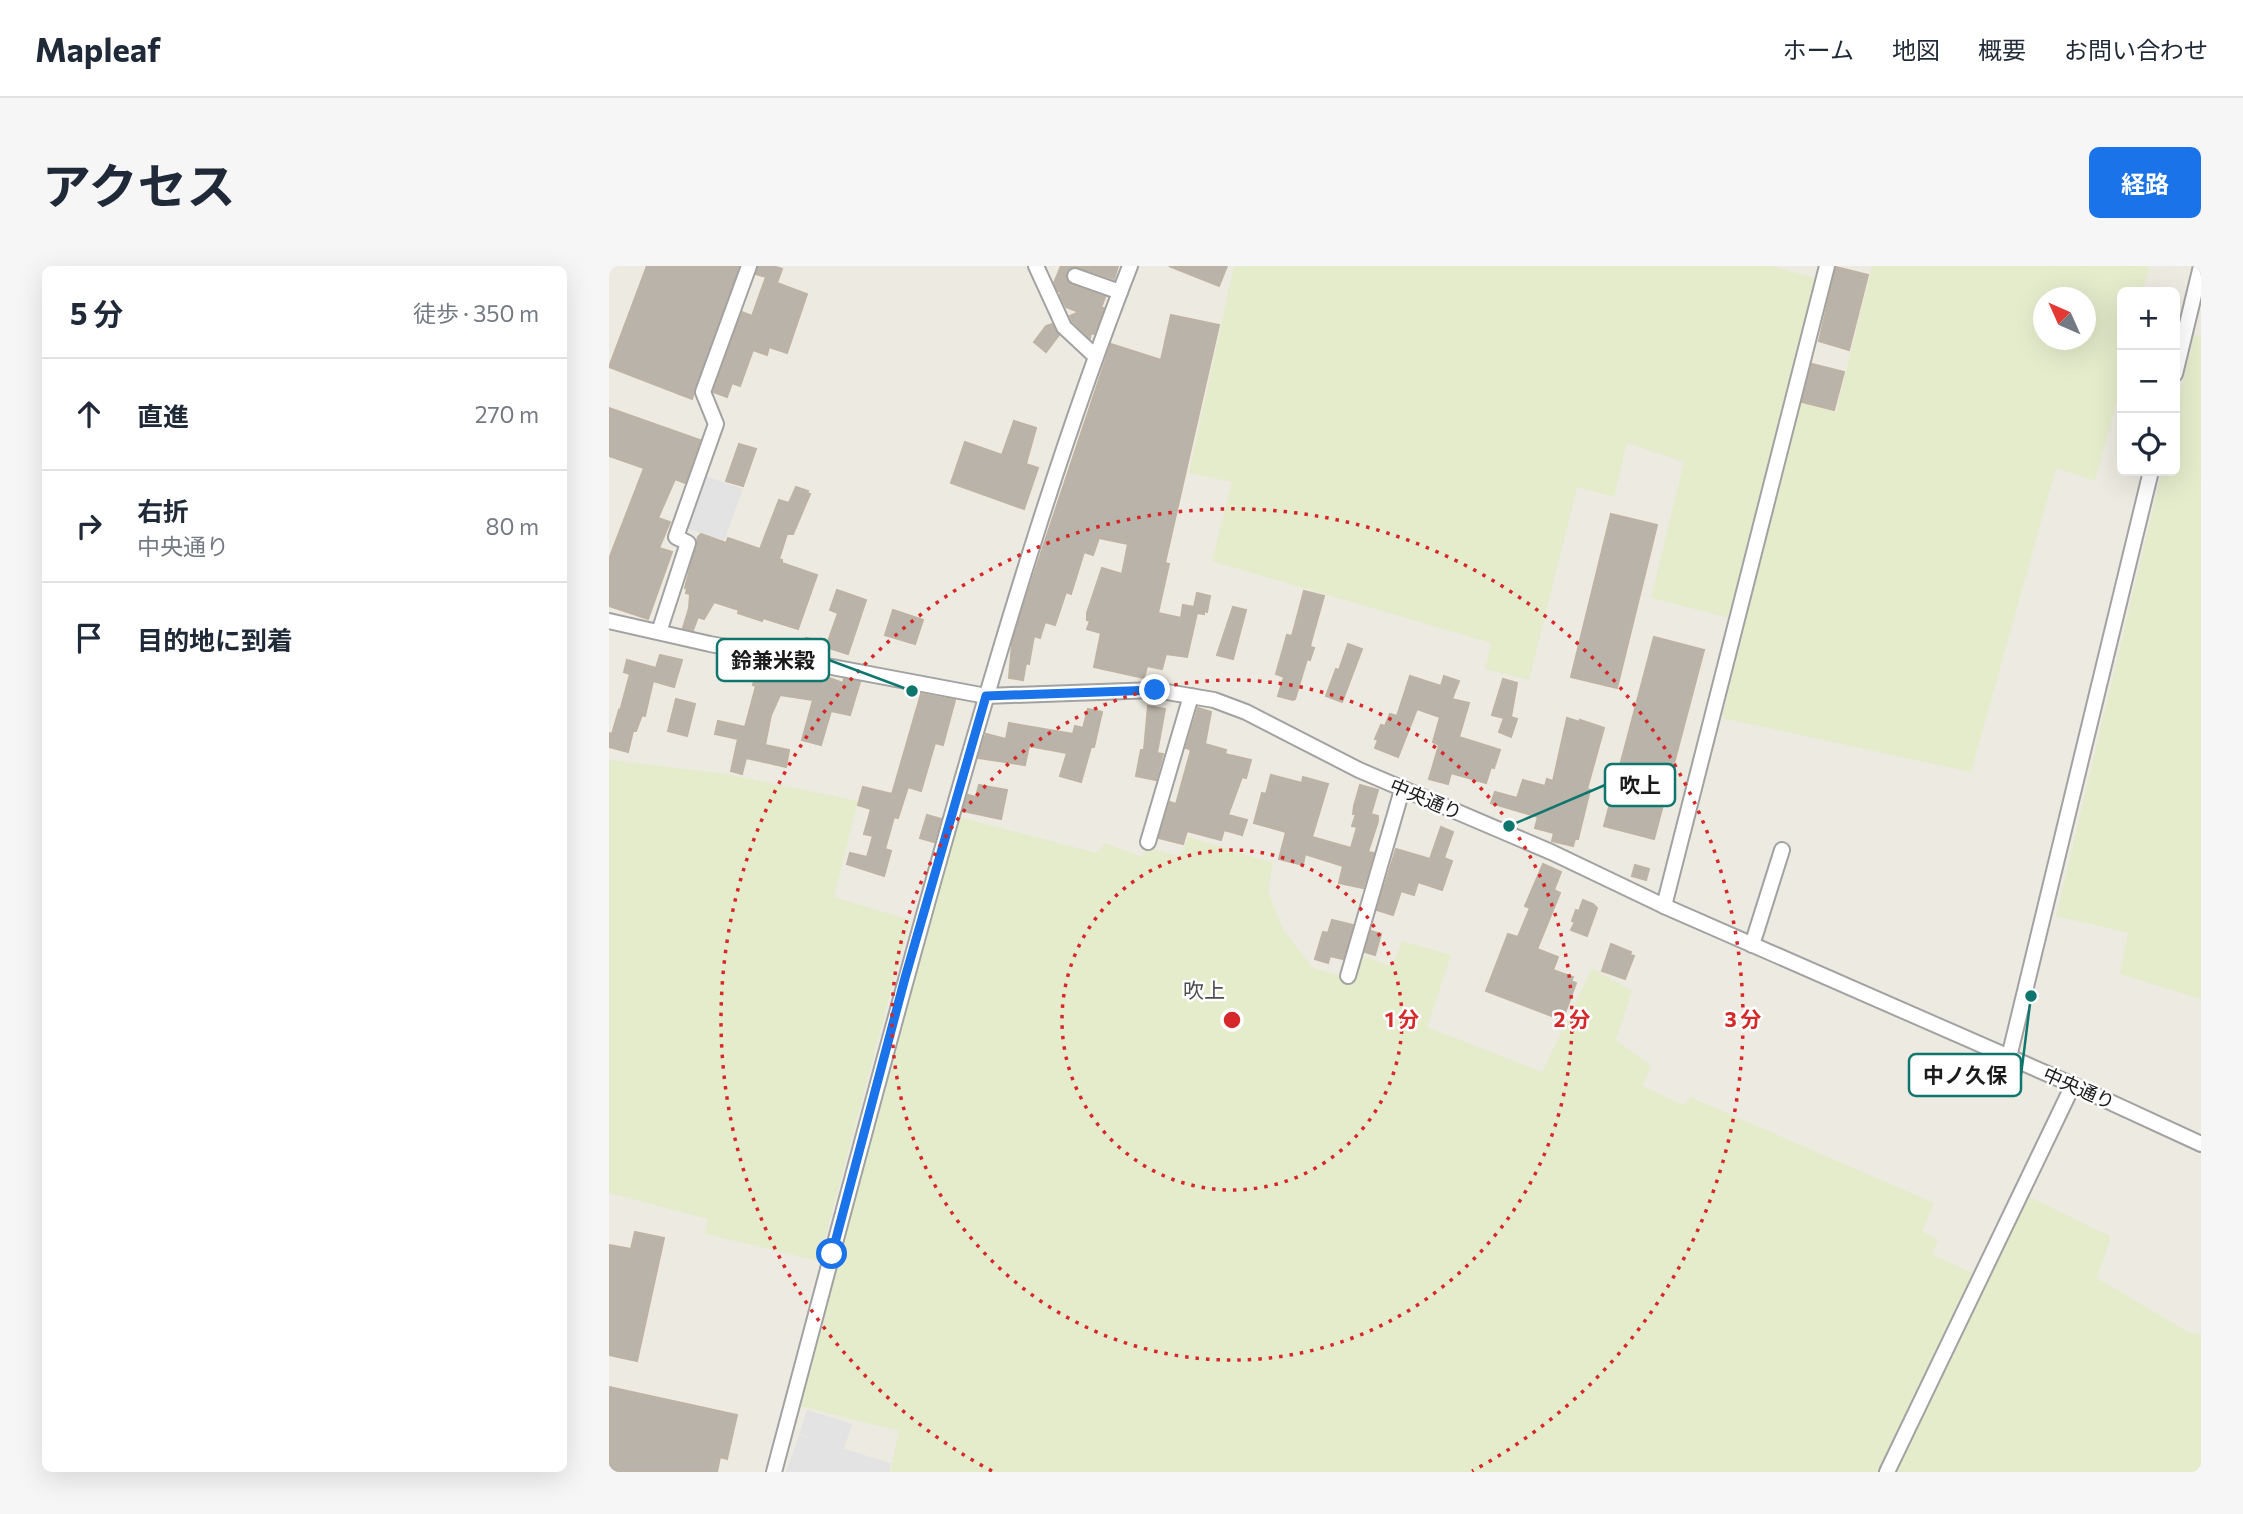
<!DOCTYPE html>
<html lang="ja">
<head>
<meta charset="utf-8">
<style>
	body { margin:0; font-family:Commissioner,"Noto Sans JP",sans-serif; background:#f6f6f7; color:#1f2937 }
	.controls { position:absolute; right:21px; top:21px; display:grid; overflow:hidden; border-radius:10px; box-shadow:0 7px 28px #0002 }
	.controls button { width:63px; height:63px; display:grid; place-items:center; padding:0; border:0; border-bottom:2px solid #e0e1e3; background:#fff; color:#1f2937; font:35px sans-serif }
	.compass { position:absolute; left:1424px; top:21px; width:63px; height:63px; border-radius:50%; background:#fff; box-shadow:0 7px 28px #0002; rotate:315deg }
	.stop { position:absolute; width:21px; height:21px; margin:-16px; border:5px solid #1a73e8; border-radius:50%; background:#fff }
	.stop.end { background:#1a73e8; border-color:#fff; box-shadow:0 2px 7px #0008 }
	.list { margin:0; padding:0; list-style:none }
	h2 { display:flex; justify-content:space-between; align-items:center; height:91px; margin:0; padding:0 28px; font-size:30px }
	h2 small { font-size:23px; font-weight:400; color:#747a83 }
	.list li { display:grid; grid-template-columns:46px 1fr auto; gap:21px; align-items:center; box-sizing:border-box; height:112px; padding:0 28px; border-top:2px solid #e0e1e3 }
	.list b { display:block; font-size:26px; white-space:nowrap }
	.list p { margin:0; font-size:23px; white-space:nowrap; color:#747a83 }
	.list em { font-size:23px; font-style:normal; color:#747a83 }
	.icon { flex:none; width:38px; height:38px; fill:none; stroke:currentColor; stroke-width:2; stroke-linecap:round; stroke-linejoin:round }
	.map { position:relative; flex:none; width:1592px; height:1206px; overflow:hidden; border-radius:10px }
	header { display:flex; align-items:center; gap:42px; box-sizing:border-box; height:98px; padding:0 35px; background:#fff; border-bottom:2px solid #e0e1e3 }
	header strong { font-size:33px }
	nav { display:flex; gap:38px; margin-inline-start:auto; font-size:24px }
	.intro { display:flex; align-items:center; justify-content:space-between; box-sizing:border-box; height:168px; padding:0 42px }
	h1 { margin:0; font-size:49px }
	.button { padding:18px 32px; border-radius:10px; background:#1a73e8; color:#fff; font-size:24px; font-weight:700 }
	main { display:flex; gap:42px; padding:0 42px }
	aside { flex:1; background:#fff; border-radius:10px; box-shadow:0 7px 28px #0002 }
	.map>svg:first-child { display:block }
	.farmland { fill:#e5eccc; fill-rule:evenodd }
	.parking { fill:#e3e3e3 }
	.building { fill:#b9b3aa; stroke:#beb3a3; stroke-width:2 }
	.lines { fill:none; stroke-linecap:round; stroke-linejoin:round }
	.minor-casing { stroke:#a2a2a2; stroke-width:18 }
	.minor { stroke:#fff; stroke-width:14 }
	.route { stroke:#1a73e8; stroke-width:9 }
	.ring { fill:none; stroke:#d62828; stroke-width:3.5; stroke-dasharray:3.5 7 }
	.labels { text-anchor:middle; stroke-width:5; stroke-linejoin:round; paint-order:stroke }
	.street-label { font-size:19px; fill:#1b1b1b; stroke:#fff }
	.neighbourhood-label { font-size:21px; fill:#4e4e4e; stroke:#fff }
	.centre { fill:#d62828; stroke:#fff; stroke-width:3.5 }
	.ring-label { font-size:21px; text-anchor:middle; font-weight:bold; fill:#d62828; stroke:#fff; stroke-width:5; stroke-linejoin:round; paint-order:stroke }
	.leader { fill:none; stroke:#0f766e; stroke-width:2.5 }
	.callout-dot { fill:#0f766e; stroke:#fff; stroke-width:2.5 }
	.callout { fill:#fff; stroke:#0f766e; stroke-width:2.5 }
	.callout-label { font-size:21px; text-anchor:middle; font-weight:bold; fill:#1b1b1b }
</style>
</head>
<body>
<header>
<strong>Mapleaf</strong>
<nav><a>ホーム</a><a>地図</a><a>概要</a><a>お問い合わせ</a></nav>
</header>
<div class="intro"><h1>アクセス</h1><a class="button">経路</a></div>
<main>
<aside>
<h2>5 分<small>徒歩 · 350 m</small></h2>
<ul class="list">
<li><svg class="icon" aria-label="ahead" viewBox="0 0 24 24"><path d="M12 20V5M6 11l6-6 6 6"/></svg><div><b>直進</b></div><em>270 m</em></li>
<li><svg class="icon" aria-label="right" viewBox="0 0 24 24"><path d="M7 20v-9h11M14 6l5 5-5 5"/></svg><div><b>右折</b><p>中央通り</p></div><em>80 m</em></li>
<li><svg class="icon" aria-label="arrive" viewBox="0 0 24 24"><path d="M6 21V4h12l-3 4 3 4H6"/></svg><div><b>目的地に到着</b></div></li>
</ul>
</aside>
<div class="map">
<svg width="1592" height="1206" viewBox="0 0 1592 1206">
	<rect width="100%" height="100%" fill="#edeae1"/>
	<g class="farmland">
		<path d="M 625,0 L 1162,0 L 1210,13 L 1180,134 L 1227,146 L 1263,0 L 1540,0 L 1534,26 L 1513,26 L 1513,130 L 1509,130 L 1486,215 L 1447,202 L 1362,506 L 1113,452 L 1136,356 L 1042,332 L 1075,196 L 1018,177 L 1005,231 L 968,221 L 920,414 L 876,403 L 882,377 L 603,295 L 623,216 L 580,207 ZM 1434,32 L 1476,32 L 1476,74 L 1434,74 Z"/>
		<polygon points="1585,69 1592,71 1592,733 1511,708 1519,667 1447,650 1553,205 1566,205 1566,150"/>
		<polygon points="0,494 118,508 249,535 225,631 301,654 210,995 96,968 99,953 0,927"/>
		<polygon points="349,551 488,587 496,577 533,591 538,581 571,591 579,571 664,597 659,626 675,665 704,702 745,714 753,690 783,700 793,675 842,689 818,761 933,806 983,702 1023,725 1007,774 1042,800 1033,820 1075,839 1081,831 1325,937 1313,965 1329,974 1323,988 1365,1008 1269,1206 281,1206 290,1165 191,1140"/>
		<polygon points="1419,930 1502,971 1488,1012 1579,1066 1592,1069 1592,1206 1286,1206"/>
	</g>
	<g class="parking">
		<polygon points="96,210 134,223 115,275 77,262"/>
		<polygon points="198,1144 243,1158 235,1183 282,1197 280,1206 177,1206 190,1169 204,1173 190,1168"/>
	</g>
	<g class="building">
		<polygon points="38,0 130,0 83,133 0,101"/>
		<polygon points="149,0 164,0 173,3 168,17 198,28 178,87 160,81 158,89 144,84 131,120 123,117 118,131 104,126 133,46 143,50 157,11 147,8"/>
		<polygon points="452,0 509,0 505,13 469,1 460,2 457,6 457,12 462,19 496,31 492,42 495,42 485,68 482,67 481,72 463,55 461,50 470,46 457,41 451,29 452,26 449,25 445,17"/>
		<polygon points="560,0 618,0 610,20"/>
		<polygon points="1227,1 1259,9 1240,84 1210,75"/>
		<polygon points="562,49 610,59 556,297 560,298 549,347 572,352 574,339 585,341 588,327 601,330 598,346 595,345 595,348 588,347 578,391 557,388 553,403 538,400 535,412 485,401 492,367 478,363 481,355 478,354 478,347 493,302 513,308 519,278 490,272 484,289 475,286 462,328 457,326 446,359 436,356 431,372 425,370 420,398 417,397 414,414 400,412 403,378 416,335 502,78 552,94"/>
		<polygon points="443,58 450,69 437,86 425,76 437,60"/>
		<polygon points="1203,98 1235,106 1225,144 1193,136"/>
		<polygon points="0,142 91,174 76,217 66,213 49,252 61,256 50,282 63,286 39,353 0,340 0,293 35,202 0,190"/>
		<polygon points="405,155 427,162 417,198 429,202 415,243 342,217 356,176 393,189"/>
		<polygon points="130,178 147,183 134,220 117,215"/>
		<polygon points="187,221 199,225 198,227 201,228 184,268 178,268 170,293 173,294 173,297 208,309 189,363 154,352 153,355 129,347 130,344 105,336 95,353 89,351 84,364 74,362 80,342 81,328 77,327 78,323 76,322 89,271 92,268 117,277 119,272 151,283 170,234 180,237"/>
		<polygon points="1002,248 1048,259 1008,422 962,411"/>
		<polygon points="228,324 257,334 239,388 217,381 229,347 221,344"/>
		<polygon points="695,325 715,330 702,376 701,381 705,382 701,394 698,393 686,433 684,434 669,430 675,411 667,408 678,369 683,370"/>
		<polygon points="624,341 637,344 624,393 608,389"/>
		<polygon points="284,344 314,354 306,378 276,369"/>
		<polygon points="1045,371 1095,384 1045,573 995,560"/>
		<polygon points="197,372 214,375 212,385 195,382"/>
		<polygon points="739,378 753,383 733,436 717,430 727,403 730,404"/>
		<polygon points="51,389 73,394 65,421 44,415 36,450 33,449 27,465 24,465 19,486 0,481 0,467 3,468 10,444 11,445 21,408 15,406 18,394 47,402"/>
		<polygon points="176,402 209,408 234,417 235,413 251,416 241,449 222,445 212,479 193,474 204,434 171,429 162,449 156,479 180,484 177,501 137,492 133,508 122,505 129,473 106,468 109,455 136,461 147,420 144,419 147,405 173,412"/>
		<polygon points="801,410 832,420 835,410 850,415 843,433 860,437 850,471 891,484 885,502 882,501 877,517 842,507 839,518 820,513 830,479 824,476 831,451 808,443 789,491 766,482 769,474 766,473 772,459 776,460 781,448 788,450"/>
		<polygon points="894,413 908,417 902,451 908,453 902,471 890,466 895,452 883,449"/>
		<polygon points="312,428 346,434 334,479 326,477 312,525 299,521 289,552 285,551 276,583 282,585 275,610 238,598 241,587 258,591 264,570 255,568 262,543 249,539 254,521 283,528"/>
		<polygon points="67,433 86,438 78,470 59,465"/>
		<polygon points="539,440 556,443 548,487 554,488 547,514 527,510 532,484 535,484"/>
		<polygon points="589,442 602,446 596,478 617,484 616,488 642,494 637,512 633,511 619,549 638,554 633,569 615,564 612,574 578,565 574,578 550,572 561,536 567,538 582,484 577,482"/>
		<polygon points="479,443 493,446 485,481 482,481 472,516 451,510 458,487 420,480 416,499 369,492 377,468 397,473 400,457 464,468 466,460 474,462"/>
		<polygon points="958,452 971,456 971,454 995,462 978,523 981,524 969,573 966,573 964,580 943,575 945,567 926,562 929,551 882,537 886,526 908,532 914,514 936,520 938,513 944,515"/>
		<polygon points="662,509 693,517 694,511 719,518 703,571 742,582 748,561 743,560 747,548 744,548 745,540 751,519 769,524 762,548 769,550 769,555 759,586 765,587 754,622 730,617 734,600 696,588 694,599 670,593 677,566 645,557 653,527 657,528"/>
		<polygon points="370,519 398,524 392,553 354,545 359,529 367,531"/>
		<polygon points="318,549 332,553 325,576 311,572"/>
		<polygon points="832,561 844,566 835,592 843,595 833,624 809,616 805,629 792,625 784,649 768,644 787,583 821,593"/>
		<polygon points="934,598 952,606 945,624 951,627 928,683 949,691 944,704 964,711 962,715 967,717 956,747 951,745 948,752 877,725 899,668 909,671 921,642 916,640"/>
		<polygon points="1026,599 1040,603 1037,614 1023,610"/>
		<polygon points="974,634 984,638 988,642 978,670 962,664 966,656 963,655 967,644 970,645"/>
		<polygon points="723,654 744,659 734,693 721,690 719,697 706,693 714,666 719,667"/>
		<polygon points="762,665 772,668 766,689 756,686"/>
		<polygon points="1002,678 1022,686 1021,689 1025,690 1016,713 993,705"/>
		<polygon points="26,966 55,972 28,1095 0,1089 0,979 22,983"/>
		<polygon points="0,1121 128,1149 118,1193 111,1191 108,1206 0,1206"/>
	</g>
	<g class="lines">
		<defs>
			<g id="minor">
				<polyline points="427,0 455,61 486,90"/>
				<polyline points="466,10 511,26"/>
				<polyline points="1566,108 1592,0"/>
				<polyline points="0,355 101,378 377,430 546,424 605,434 637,446 750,504 942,586 1055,640 1464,819 1592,878"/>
				<polyline points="50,366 79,277 67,271 107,158 94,126 140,0"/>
				<polyline points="539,576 582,430"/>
				<polyline points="1055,640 1218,0"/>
				<polyline points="1143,679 1173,584"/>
				<polyline points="739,710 793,524"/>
				<polyline points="1400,791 1542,205"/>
				<path d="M 165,1206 C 225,982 283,758 347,535 C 399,354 453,175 521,0"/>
				<polyline points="1278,1206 1464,819"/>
			</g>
		</defs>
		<use href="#minor" class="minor-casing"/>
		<use href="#minor" class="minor"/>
	</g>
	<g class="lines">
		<polyline class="route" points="223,988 296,712 377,430 546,424"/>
	</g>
	<g class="ring">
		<circle cx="623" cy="754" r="170"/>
		<circle cx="623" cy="754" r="340"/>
		<path d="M383 1205A511 511 0 1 1 863 1205"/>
	</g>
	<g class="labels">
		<g class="street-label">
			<text transform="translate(817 533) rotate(23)" y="7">中央通り</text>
			<text transform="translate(1470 822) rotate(24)" y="7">中央通り</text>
		</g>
		<g class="neighbourhood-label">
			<text x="595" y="732">吹上</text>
		</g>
	</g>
	<circle cx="623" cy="754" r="10" class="centre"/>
	<g class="ring-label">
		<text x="793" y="761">1 分</text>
		<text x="963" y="761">2 分</text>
		<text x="1134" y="761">3 分</text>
	</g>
	<path class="leader" d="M303 425L220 394M900 560L996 519M1422 730L1412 809"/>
	<g class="callout-dot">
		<circle cx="303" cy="425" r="7"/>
		<circle cx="900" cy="560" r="7"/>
		<circle cx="1422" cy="730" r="7"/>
	</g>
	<g class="callout">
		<rect x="108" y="373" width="112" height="42" rx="7"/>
		<rect x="996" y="498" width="70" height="42" rx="7"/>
		<rect x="1300" y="788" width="112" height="42" rx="7"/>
	</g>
	<g class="callout-label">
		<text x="164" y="402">鈴兼米穀</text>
		<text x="1031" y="527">吹上</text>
		<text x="1356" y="817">中ノ久保</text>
	</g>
</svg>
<div class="controls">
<button>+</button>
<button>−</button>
<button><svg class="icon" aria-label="locate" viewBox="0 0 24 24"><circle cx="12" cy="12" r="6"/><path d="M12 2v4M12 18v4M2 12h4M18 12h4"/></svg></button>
</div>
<svg class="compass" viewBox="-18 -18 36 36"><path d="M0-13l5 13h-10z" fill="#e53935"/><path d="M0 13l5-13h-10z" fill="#747a83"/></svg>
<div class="stop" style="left:223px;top:988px"></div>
<div class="stop end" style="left:546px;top:424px"></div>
</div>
</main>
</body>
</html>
